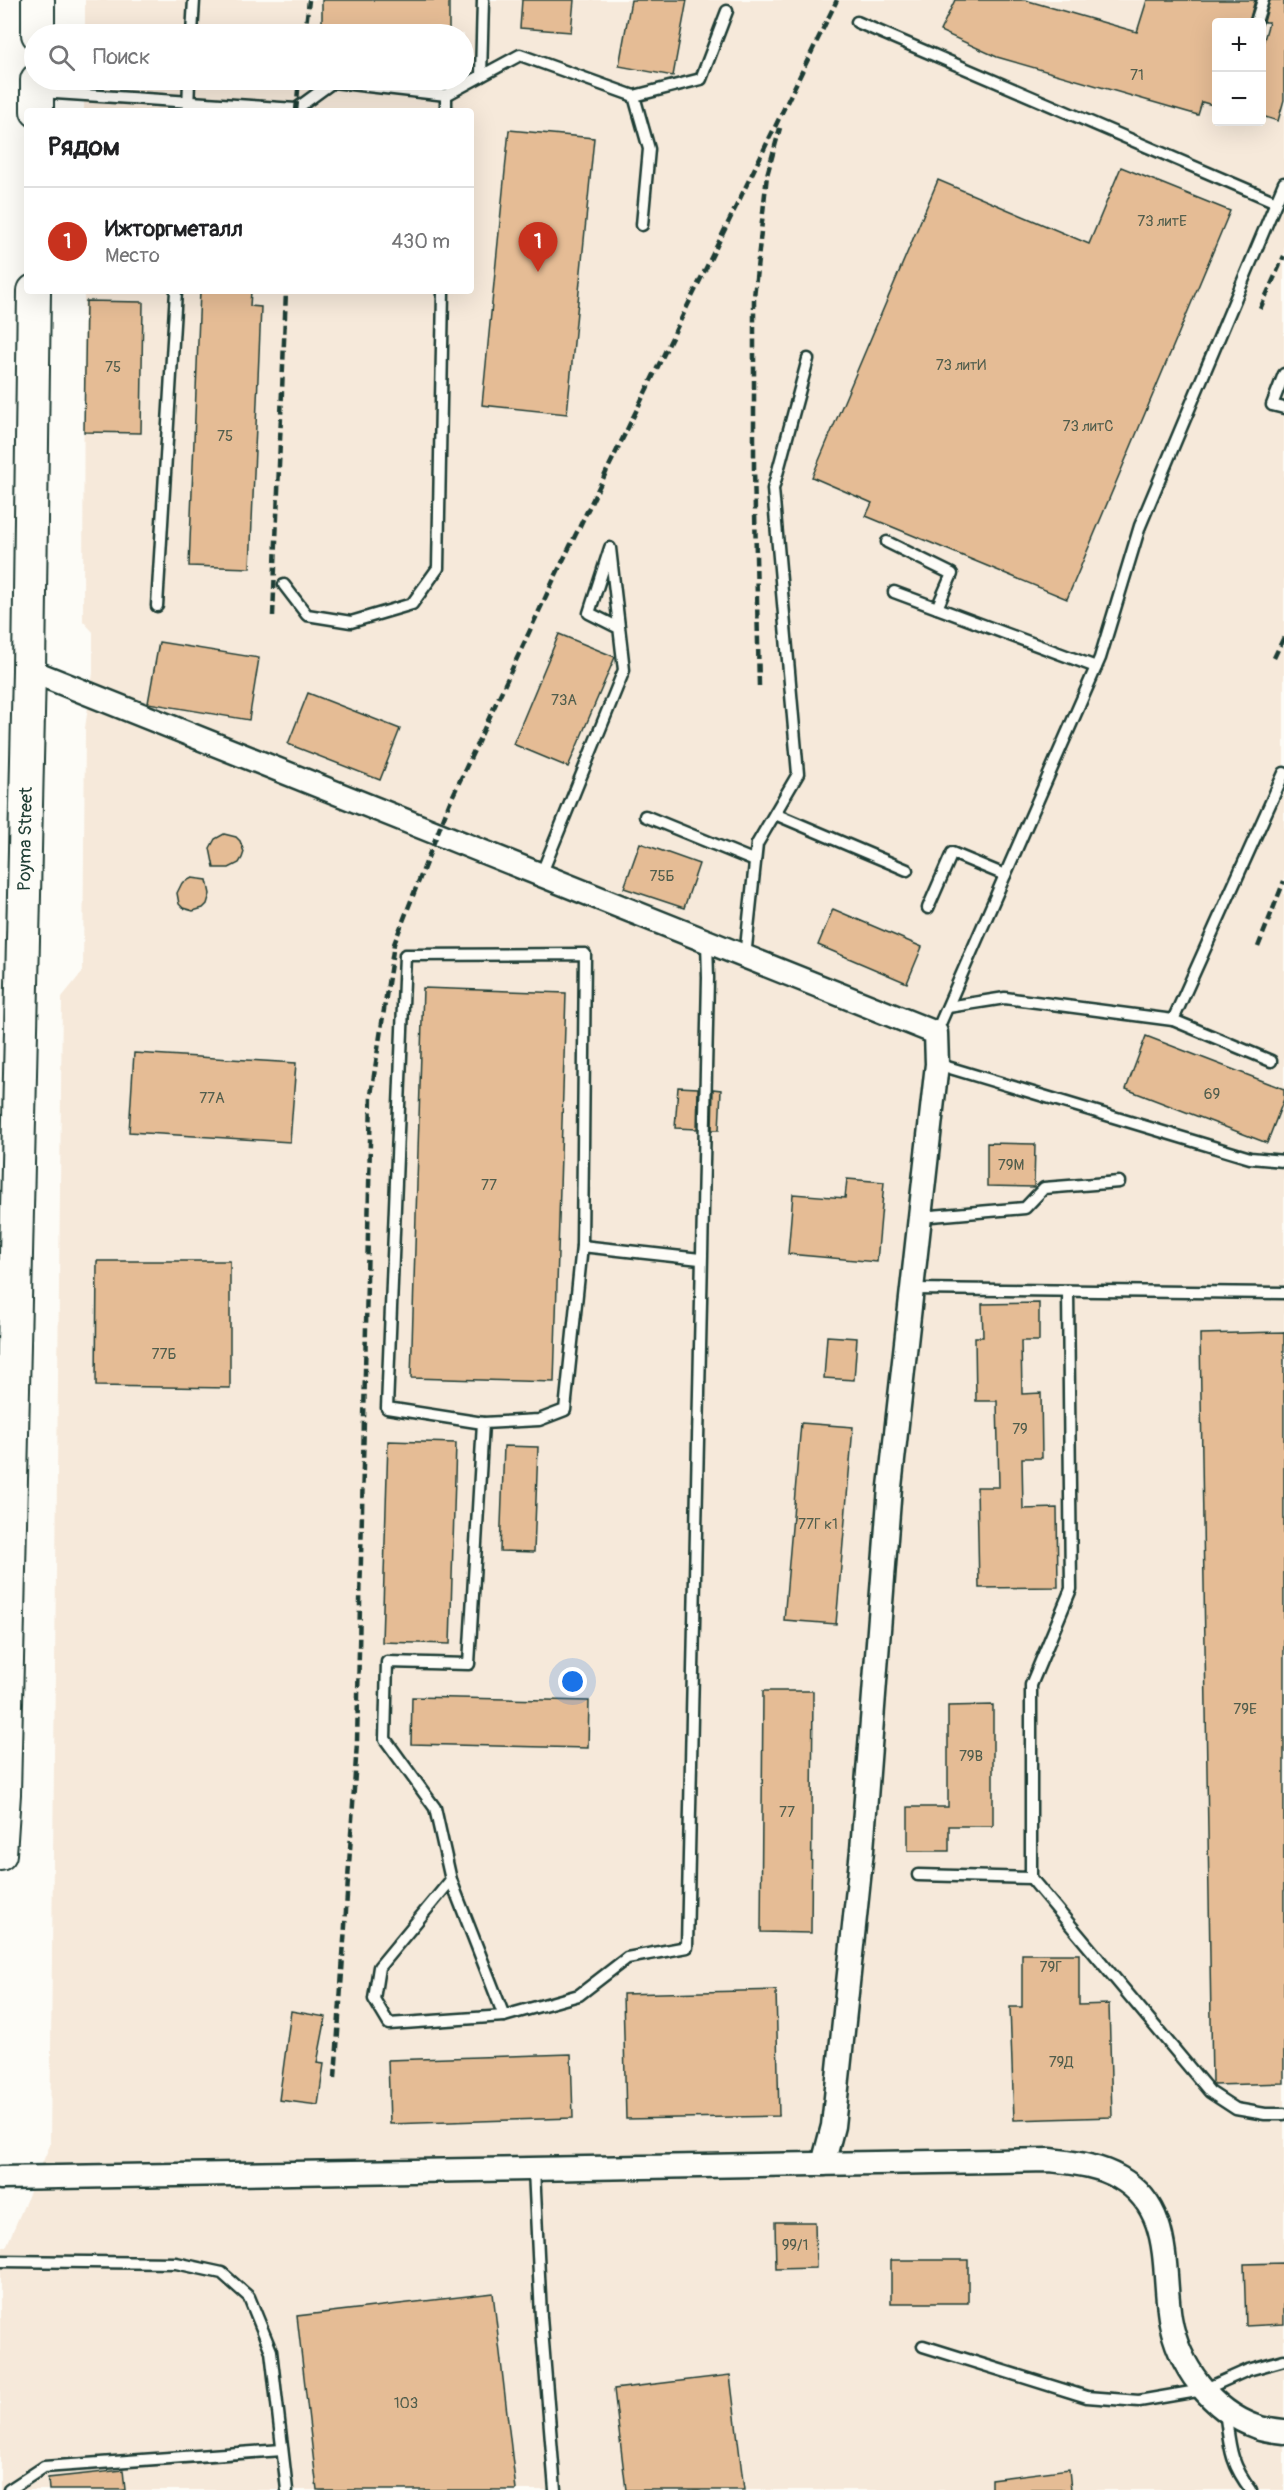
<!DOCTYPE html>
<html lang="ru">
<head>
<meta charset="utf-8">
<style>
	body { margin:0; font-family:Pangolin,sans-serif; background:#f6f6f6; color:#202124 }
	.controls { position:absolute; right:18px; top:18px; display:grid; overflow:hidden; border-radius:6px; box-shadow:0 6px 24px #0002 }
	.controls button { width:54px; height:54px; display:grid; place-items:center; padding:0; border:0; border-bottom:2px solid #e0e0e0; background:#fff; color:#202124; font:30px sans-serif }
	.you { position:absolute; left:573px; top:1682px; width:21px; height:21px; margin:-15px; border:4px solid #fff; border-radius:50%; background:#1a73e8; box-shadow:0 0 0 9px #1a73e833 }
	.badge { display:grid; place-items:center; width:39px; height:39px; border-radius:50%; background:#c8321e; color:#fff; font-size:20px; font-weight:700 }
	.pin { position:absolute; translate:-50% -50px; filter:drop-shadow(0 2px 3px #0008) }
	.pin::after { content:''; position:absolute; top:32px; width:21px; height:18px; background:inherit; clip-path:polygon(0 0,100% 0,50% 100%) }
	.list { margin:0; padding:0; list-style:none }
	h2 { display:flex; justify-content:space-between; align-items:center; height:78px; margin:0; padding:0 24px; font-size:26px }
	h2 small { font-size:20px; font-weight:400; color:#757577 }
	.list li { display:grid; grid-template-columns:39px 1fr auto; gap:18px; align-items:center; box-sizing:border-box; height:108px; padding:0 24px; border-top:2px solid #e0e0e0 }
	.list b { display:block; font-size:22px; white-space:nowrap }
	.list p { margin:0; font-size:20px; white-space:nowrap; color:#757577 }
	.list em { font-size:20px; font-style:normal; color:#757577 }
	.icon { flex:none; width:33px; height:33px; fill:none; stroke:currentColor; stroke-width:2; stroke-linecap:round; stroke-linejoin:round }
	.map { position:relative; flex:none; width:1284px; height:2490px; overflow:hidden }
	.search { position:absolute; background:#fff; box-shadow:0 6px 24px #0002; left:24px; top:24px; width:450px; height:66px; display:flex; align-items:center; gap:15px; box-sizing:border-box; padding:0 21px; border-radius:33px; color:#757577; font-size:22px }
	.panel { position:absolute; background:#fff; box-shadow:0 6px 24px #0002; left:24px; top:108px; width:450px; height:186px; border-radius:6px }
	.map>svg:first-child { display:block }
	.built { fill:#f6e9da; fill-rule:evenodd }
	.building { fill:#e5bc95; stroke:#1f3d34; stroke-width:1.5 }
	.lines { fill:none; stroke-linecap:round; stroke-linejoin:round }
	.lane-casing { stroke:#1f3d34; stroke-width:15 }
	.street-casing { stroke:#1f3d34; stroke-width:27 }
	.secondary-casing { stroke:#1f3d34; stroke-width:36 }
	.lane { stroke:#fdfcf7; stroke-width:10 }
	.street { stroke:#fdfcf7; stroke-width:22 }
	.secondary { stroke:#fdfcf7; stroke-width:32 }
	.rail { stroke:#1f3d34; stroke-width:4.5; stroke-dasharray:9 4.5; stroke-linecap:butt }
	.labels { text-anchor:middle; stroke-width:6; stroke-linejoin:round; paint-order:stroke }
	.number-label { font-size:15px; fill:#505d4c }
	.street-label { font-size:18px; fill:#1f3d34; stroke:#fdfcf7 }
</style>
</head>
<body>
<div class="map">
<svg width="1284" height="2490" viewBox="0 0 1284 2490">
	<rect width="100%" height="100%" fill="#fdfcf7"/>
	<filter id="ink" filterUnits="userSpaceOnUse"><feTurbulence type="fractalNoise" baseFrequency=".0167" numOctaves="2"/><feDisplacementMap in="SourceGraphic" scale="12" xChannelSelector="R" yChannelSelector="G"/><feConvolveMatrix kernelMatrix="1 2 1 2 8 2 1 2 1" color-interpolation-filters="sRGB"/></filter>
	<g filter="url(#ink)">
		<path class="built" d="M 85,0 L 1284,0 L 1284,2490 L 0,2490 L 0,2260 L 3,2247 L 6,2247 L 50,2145 L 62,997 L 83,971 L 85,728 L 93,673 L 93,632 L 83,621 L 84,291 L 471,291 L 471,111 L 84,111 L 84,80 L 464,80 L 464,34 L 85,34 ZM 1216,22 L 1262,22 L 1262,122 L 1216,122 Z"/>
		<g class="building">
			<polygon points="322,0 449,0 449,31 322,32"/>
			<polygon points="522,0 574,0 571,32 520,28"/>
			<polygon points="631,0 687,0 673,76 619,66"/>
			<polygon points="955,0 1025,0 1137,32 1147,0 1255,0 1249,22 1216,22 1216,106 1202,102 1198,115 997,57 940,31"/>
			<polygon points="1270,0 1284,0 1284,100 1278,121 1262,116 1262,47 1269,22 1264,22"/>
			<polygon points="509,130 594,138 567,414 482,405"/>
			<polygon points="1121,167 1230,211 1067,599 866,516 872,503 812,477 938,180 1089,244"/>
			<polygon points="200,291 251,291 250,306 261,307 250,568 189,566"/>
			<polygon points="86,301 143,302 141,433 84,432"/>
			<polygon points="559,634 615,657 568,767 513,744"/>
			<polygon points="159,642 259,658 249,720 148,703"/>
			<polygon points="308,693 400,729 380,780 288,744"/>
			<polygon points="224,834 236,837 240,841 244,852 242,858 239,863 229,868 214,868 210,848 215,839"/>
			<polygon points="640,843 699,864 684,908 624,888"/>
			<polygon points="192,878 207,880 210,894 207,904 203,908 193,911 183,908 179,904 177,893 182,883"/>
			<polygon points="833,909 922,947 907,983 818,945"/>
			<polygon points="423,988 566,993 554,1382 411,1378"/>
			<polygon points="1146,1036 1284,1089 1284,1099 1267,1143 1126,1089"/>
			<polygon points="134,1053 296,1063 290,1142 129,1132"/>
			<polygon points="678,1087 698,1088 697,1129 675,1128"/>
			<polygon points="713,1089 721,1090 719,1130 712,1130"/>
			<polygon points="987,1143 1035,1144 1034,1187 987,1186"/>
			<polygon points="847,1179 884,1182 877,1262 788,1254 793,1194 845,1198"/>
			<polygon points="97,1261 230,1261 230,1388 96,1386"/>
			<polygon points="1039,1303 1039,1341 1021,1341 1022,1394 1041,1393 1042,1458 1022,1458 1023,1509 1057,1508 1058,1587 979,1588 977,1487 999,1487 997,1401 976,1401 975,1337 983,1337 982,1304"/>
			<polygon points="1284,1332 1284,2083 1214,2085 1212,2082 1200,1334"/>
			<polygon points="827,1336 857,1338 854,1380 824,1378"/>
			<polygon points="801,1423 853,1427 836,1624 784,1620"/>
			<polygon points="388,1441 456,1443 450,1644 382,1642"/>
			<polygon points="504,1446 538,1447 534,1552 500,1551"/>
			<polygon points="763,1691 813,1691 811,1933 761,1932"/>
			<polygon points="412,1697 589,1701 588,1748 411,1744"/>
			<polygon points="993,1705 993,1826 949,1826 949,1851 908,1851 908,1807 948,1807 948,1706"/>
			<polygon points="1022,1954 1079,1954 1079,2005 1109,2004 1112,2117 1014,2120 1010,2007 1022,2007"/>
			<polygon points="776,1990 779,2116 626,2119 623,1994"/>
			<polygon points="291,2011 326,2017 317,2063 324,2064 318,2105 279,2100"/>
			<polygon points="571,2054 573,2118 390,2124 388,2060"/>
			<polygon points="775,2222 815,2222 816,2268 776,2269"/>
			<rect x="891" y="2260" width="77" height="43"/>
			<polygon points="1284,2263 1284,2324 1246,2326 1244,2264"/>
			<polygon points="493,2293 516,2490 317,2490 297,2316"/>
			<polygon points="730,2375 744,2490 626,2490 614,2389"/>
			<polygon points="1069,2469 1071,2490 991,2490 991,2479"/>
			<polygon points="123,2470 125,2490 49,2490 48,2478"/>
		</g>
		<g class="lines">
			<defs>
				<g id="lane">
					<polyline points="857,22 1276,202"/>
					<polyline points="1256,22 1263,0"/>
					<polyline points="192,34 194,0"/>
					<polyline points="481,76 483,0"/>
					<polyline points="40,92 296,109 333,82 446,95 446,111"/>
					<polyline points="446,95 520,55 634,96 701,79 727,11"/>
					<polyline points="634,96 649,149 642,225"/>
					<polyline points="188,111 189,80"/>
					<polyline points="1284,374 1272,405 1284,408"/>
					<polyline points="887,542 952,574 937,608"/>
					<polyline points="284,585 307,615 351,622 412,604 438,568 443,291"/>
					<polyline points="894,592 1096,667"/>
					<polyline points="157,606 176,291"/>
					<polyline points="775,814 907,870"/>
					<polyline points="645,816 755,861"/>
					<polyline points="541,875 624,670 610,548 589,613 619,628"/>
					<polyline points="928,908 952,853 1005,875"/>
					<polyline points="745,957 757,844 798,774 773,489 808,359"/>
					<polyline points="948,1007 1005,998 1173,1020 1284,773"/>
					<polyline points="1173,1020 1271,1061"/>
					<polyline points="936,1033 1100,658 1140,526 1284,183"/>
					<polyline points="937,1064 1250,1158 1284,1161"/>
					<polyline points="920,1217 1025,1208 1044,1188 1119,1182"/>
					<polyline points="700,1259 582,1246 565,1410 539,1420 483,1423 469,1664 387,1662 385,1739 435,1808 451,1880 379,1967 374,1999 389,2024 504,2016 579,1995 627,1958 687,1947 708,978 707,941"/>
					<polyline points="912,1289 1284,1293"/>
					<polyline points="483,1423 387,1408 405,955 585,954 582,1246"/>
					<polyline points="918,1875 1031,1878 1031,1685 1071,1589 1068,1291"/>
					<polyline points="1031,1878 1210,2092 1236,2109 1265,2114 1284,2114"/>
					<polyline points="451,1880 504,2016"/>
					<polyline points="534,2170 541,2317 555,2490"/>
					<polyline points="0,2261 176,2263 222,2273 249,2297 271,2351 287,2490"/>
					<polyline points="923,2346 1087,2397 1139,2401 1203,2390 1248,2370 1284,2360"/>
					<path d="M 1225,2411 C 1230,2445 1229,2462 1251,2490"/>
					<polyline points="9,2490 44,2467 282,2450"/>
				</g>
				<g id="street">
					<polyline points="29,670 936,1033 937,1064 890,1487 862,1850 833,2126 823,2164"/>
					<path d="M 0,2178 L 1050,2160 C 1074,2163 1098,2165 1120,2178 C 1173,2209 1162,2267 1170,2318 C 1178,2365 1211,2411 1257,2427 C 1265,2430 1275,2431 1284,2432"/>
				</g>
				<g id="secondary">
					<polyline points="38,34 38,0"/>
					<polyline points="37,111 37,80"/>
					<polyline points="0,1854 4,1794 29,670 34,291"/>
				</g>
			</defs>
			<use href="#lane" class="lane-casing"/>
			<use href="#street" class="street-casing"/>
			<use href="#secondary" class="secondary-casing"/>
			<use href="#lane" class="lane"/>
			<use href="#street" class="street"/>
			<use href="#secondary" class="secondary"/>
			<g class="rail">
				<polyline points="305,34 309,0"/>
				<polyline points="296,111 299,80"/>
				<polyline points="1260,309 1284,256"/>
				<polyline points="273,616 286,291"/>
				<polyline points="1274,658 1284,637"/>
				<polyline points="759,686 754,468 754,297 767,175 780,128"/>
				<polyline points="1258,947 1284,881"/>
				<polyline points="335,2078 357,1743 371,1095 394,944 449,804 553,581 837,0"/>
			</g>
		</g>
	</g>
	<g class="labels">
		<g class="number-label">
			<text x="1137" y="80">71</text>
			<text x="1162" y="226">73 литЕ</text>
			<text x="961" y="370">73 литИ</text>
			<text x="113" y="372">75</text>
			<text x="1088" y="431">73 литС</text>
			<text x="225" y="441">75</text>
			<text x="564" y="705">73А</text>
			<text x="662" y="881">75Б</text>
			<text x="1212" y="1099">69</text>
			<text x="212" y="1103">77А</text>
			<text x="1011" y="1170">79М</text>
			<text x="489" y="1190">77</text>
			<text x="164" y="1359">77Б</text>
			<text x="1020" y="1434">79</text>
			<text x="818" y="1529">77Г к1</text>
			<text x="1245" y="1714">79Е</text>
			<text x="971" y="1761">79В</text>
			<text x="787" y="1817">77</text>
			<text x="1051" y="1972">79Г</text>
			<text x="1061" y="2067">79Д</text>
			<text x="795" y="2250">99/1</text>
			<text x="406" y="2408">103</text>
		</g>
		<g class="street-label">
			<text transform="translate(25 839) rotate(-89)" y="6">Poyma Street</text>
		</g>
	</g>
</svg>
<div class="controls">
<button>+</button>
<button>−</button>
</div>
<div class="you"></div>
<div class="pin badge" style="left:538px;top:272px">1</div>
<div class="search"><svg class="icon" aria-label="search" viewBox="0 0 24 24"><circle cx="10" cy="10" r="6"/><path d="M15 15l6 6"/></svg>Поиск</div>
<section class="panel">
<h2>Рядом<small></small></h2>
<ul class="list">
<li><span class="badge">1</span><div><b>Ижторгметалл</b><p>Место</p></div><em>430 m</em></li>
</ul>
</section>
</div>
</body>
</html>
